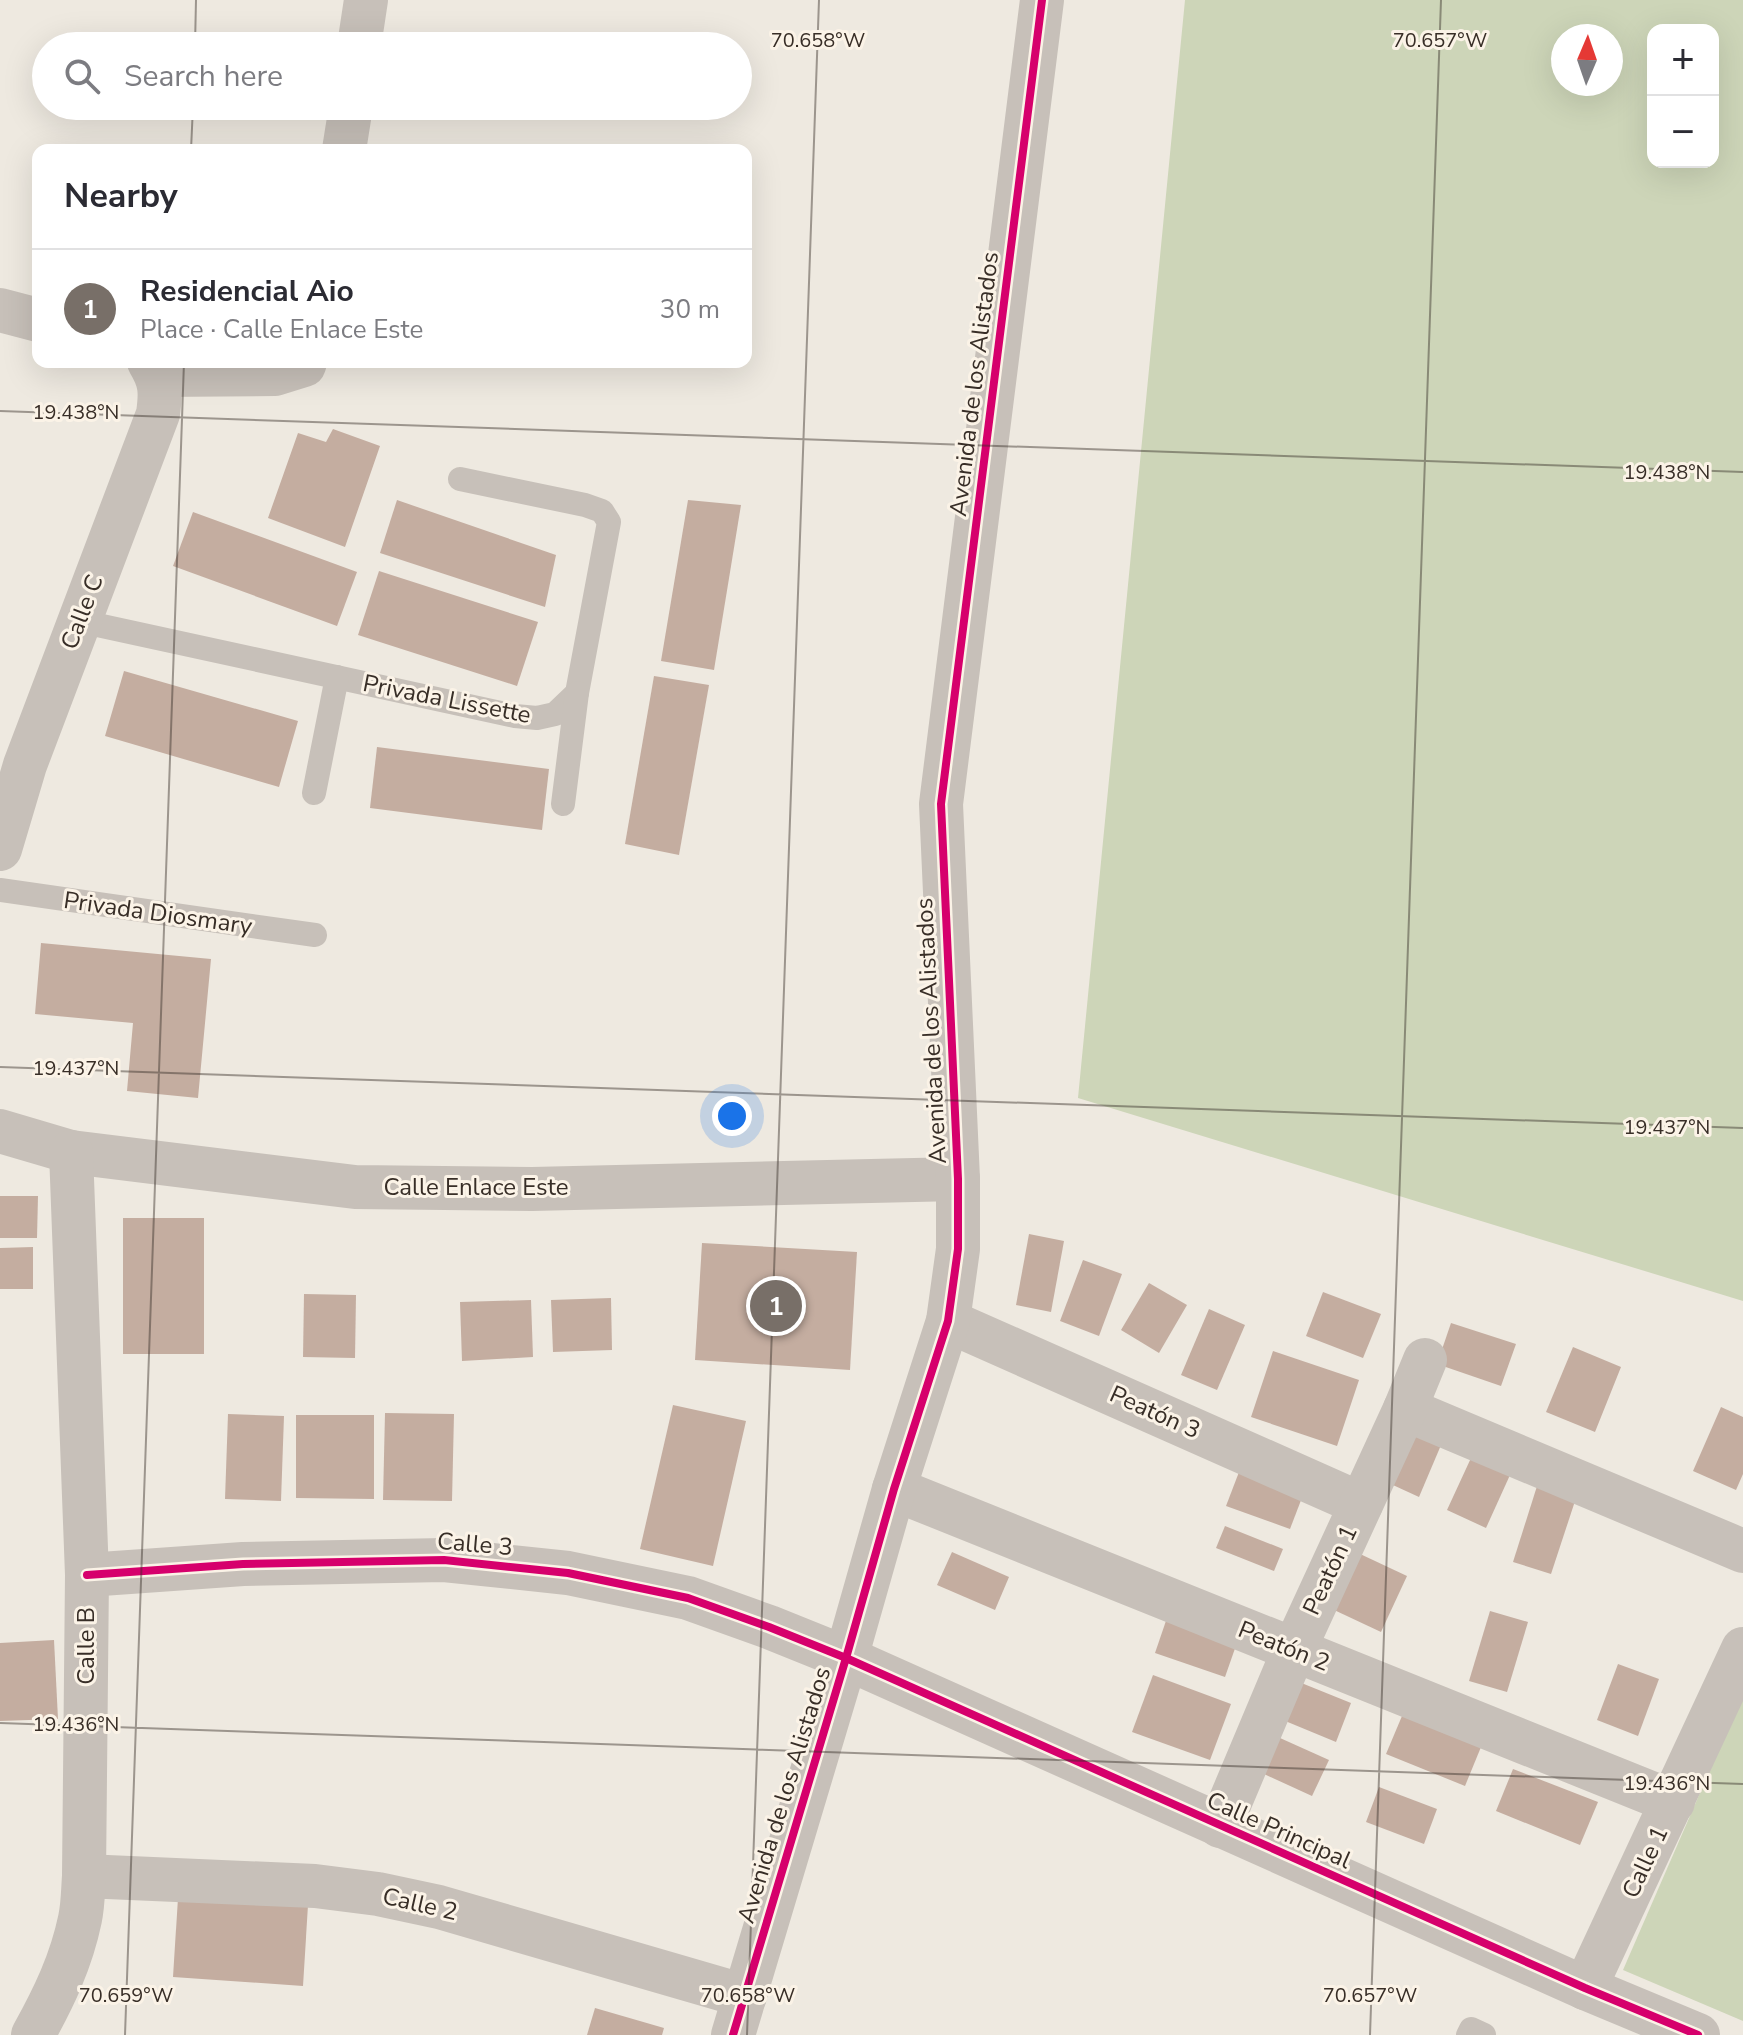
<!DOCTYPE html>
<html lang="en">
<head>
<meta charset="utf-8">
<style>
	body { margin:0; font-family:"Nunito Sans",sans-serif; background:#f2f2f3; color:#2b2b33 }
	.controls { position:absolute; right:24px; top:24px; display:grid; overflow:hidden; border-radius:16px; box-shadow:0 8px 32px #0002 }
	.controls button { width:72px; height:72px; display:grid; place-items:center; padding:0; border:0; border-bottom:2px solid #e1e1e2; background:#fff; color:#2b2b33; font:40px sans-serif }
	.compass { position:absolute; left:1551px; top:24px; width:72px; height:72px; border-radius:50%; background:#fff; box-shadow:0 8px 32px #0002; rotate:2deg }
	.you { position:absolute; left:732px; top:1116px; width:28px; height:28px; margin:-20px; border:6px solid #fff; border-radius:50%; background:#1a73e8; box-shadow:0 0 0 12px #1a73e833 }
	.badge { display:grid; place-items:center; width:52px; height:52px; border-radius:50%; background:#786f68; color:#fff; font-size:26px; font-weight:700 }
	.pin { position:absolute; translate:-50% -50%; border:4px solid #fff; box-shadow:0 2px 8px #0006 }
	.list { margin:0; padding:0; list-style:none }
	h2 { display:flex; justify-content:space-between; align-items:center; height:104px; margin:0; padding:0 32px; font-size:34px }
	h2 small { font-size:26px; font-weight:400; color:#7c7c81 }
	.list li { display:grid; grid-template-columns:52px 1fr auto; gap:24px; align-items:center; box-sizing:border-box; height:120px; padding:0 32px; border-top:2px solid #e1e1e2 }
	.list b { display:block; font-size:30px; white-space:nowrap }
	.list p { margin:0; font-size:26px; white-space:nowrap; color:#7c7c81 }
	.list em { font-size:26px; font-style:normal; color:#7c7c81 }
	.icon { flex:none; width:44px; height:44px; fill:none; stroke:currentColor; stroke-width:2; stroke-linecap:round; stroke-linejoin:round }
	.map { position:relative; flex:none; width:1743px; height:2035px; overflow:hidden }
	.search { position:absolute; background:#fff; box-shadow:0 8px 32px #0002; left:32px; top:32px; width:720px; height:88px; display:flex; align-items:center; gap:20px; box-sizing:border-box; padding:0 28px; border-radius:44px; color:#7c7c81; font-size:30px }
	.panel { position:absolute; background:#fff; box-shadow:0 8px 32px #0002; left:32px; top:144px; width:720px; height:224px; border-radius:16px }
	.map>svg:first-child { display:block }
	.green { fill:#cdd5b8; fill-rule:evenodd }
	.building { fill:#c4ada0 }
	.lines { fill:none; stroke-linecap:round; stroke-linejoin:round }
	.lane { stroke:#c7c0b9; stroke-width:24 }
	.street { stroke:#c7c0b9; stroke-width:44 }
	.cycleway-casing { stroke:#fbf3e7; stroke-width:13 }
	.cycleway { stroke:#d6006c; stroke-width:8 }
	.ticks { fill:none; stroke:#382e27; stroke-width:2; stroke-opacity:0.45 }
	.labels { text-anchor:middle; stroke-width:6; stroke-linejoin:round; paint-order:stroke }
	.street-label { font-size:24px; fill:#382e27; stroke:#fbf3e7 }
	.ticks-label { font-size:20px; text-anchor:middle; fill:#382e27; stroke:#fbf3e7; stroke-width:6; stroke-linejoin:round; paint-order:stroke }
</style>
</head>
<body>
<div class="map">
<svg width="1743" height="2035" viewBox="0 0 1743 2035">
	<rect width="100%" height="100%" fill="#eee9e0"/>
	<g class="green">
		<path d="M 1185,0 L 1743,0 L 1743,1301 L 1078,1098 ZM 1653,30 L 1713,30 L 1713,162 L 1653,162 ZM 1563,36 L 1611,36 L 1611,84 L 1563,84 Z"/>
		<polygon points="1743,1694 1743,2021 1623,1970"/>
	</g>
	<g class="building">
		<polygon points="333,429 380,446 345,547 268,518 298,433 326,442"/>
		<polygon points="397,500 556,555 545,607 380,553"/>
		<polygon points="688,500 741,505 714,670 661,661"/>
		<polygon points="193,512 357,572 337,626 173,566"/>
		<polygon points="379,571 538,622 517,686 358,635"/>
		<polygon points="124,671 298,721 279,787 105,736"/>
		<polygon points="654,676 709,685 679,855 625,844"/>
		<polygon points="377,747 549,769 542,830 370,808"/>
		<polygon points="41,943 211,959 198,1098 127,1091 133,1023 35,1014"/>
		<polygon points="0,1196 38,1196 37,1238 0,1238"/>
		<rect x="123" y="1218" width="81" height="136"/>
		<polygon points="1029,1234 1064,1241 1051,1312 1016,1305"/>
		<polygon points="702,1243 857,1252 850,1370 695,1360"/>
		<polygon points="33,1247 33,1289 0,1289 0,1248"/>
		<polygon points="1083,1260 1122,1274 1099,1336 1060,1321"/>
		<polygon points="1149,1283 1187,1305 1159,1353 1121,1330"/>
		<polygon points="1323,1292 1381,1314 1363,1358 1306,1336"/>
		<polygon points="304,1294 356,1295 355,1358 303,1357"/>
		<polygon points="611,1298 612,1350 553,1352 551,1300"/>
		<polygon points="531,1300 533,1357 462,1361 460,1302"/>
		<polygon points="1209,1309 1245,1325 1217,1390 1181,1375"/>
		<polygon points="1451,1323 1516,1344 1501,1386 1437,1364"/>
		<polygon points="1573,1347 1621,1367 1595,1432 1546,1412"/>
		<polygon points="1273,1351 1359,1380 1337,1446 1251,1417"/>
		<polygon points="673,1405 746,1421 713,1566 640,1549"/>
		<polygon points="1721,1407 1743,1417 1743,1474 1736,1490 1693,1471"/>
		<polygon points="385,1413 454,1414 452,1501 383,1500"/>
		<polygon points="228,1414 284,1416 281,1501 225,1499"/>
		<polygon points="296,1415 374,1415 374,1499 296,1498"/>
		<polygon points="1407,1422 1444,1438 1419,1497 1382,1480"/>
		<polygon points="1471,1458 1510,1475 1486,1528 1447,1510"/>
		<polygon points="1239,1472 1303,1495 1290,1529 1226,1506"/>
		<polygon points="1538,1483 1577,1495 1551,1574 1513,1562"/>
		<polygon points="1225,1526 1283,1549 1274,1571 1216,1548"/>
		<polygon points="952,1552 1009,1577 995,1610 937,1585"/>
		<polygon points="1358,1553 1407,1576 1381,1632 1332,1609"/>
		<polygon points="1490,1611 1528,1622 1507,1692 1469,1681"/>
		<polygon points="1169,1612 1239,1637 1225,1677 1155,1653"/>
		<polygon points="54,1640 58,1719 0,1721 0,1643"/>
		<polygon points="1618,1664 1659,1679 1638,1736 1597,1720"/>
		<polygon points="1153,1675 1231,1704 1210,1760 1132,1732"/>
		<polygon points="1294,1680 1351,1703 1336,1742 1278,1718"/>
		<polygon points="1402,1716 1481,1747 1465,1786 1386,1754"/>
		<polygon points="1280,1738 1329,1760 1312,1796 1264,1774"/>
		<polygon points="1513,1769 1598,1802 1580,1845 1496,1811"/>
		<polygon points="1379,1787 1437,1809 1424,1844 1366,1822"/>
		<polygon points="179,1882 309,1889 303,1986 173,1977"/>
		<polygon points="595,2008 664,2028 662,2035 587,2035"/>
	</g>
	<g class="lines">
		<g class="lane">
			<polyline points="79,621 515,716 537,718 555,714 577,693 609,522 602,511 585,505 460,479"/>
			<polyline points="314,793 337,677"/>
			<polyline points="563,804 577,693"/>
			<polyline points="0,890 315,935"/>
			<polyline points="1468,2035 1471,2029 1484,2035"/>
		</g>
		<g class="street">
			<polyline points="359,46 366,0"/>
			<polyline points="344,150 351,106"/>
			<polyline points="0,310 38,320"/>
			<polyline points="157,375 275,374 304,365 305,362"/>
			<path d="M 0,849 L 25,765 L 158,414 C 161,392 161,382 149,362"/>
			<polyline points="0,1131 71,1152 355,1187 532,1189 958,1179"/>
			<polyline points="948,1321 1361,1504"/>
			<polyline points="1405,1409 1743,1551"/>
			<polyline points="894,1489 1673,1802"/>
			<polyline points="87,1575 243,1564 444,1560 568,1573 688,1598 769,1627 846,1658 1585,1988 1698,2035"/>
			<polyline points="1220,1826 1294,1650 1405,1409 1425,1360"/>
			<polyline points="84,1876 315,1886 378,1894 439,1907 745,1996"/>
			<polyline points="1585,1988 1743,1649"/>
			<path d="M 33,2035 C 54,1997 71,1962 80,1919 C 83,1905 83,1890 84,1876 L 87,1575 L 71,1152"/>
			<polyline points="733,2035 846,1658 894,1489 948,1321 958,1249 958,1179 941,804 1042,0"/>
		</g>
		<defs>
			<g id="cycleway">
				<polyline points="87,1575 243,1564 444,1560 568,1573 688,1598 769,1627 846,1658 1585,1988 1698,2035"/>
				<polyline points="733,2035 846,1658 894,1489 948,1321 958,1249 958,1179 941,804 1042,0"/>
			</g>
		</defs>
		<use href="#cycleway" class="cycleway-casing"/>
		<use href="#cycleway" class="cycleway"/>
	</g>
	<path class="ticks" d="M 195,46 L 196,0M 191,150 L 193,106M 0,411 L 1743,472M 0,1067 L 1743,1128M 0,1723 L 1743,1784M 125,2035 L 184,362M 747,2035 L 819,0M 1370,2035 L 1441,0"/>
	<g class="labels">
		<g class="street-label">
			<text transform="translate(974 384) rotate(-83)" y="8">Avenida de los Alistados</text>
			<text transform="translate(82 612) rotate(-69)" y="8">Calle C</text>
			<text transform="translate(447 699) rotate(11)" y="8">Privada Lissette</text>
			<text transform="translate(158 913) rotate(8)" y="8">Privada Diosmary</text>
			<text transform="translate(931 1031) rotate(-93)" y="8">Avenida de los Alistados</text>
			<text x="476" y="1195">Calle Enlace Este</text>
			<text transform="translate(1155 1412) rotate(24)" y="8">Peatón 3</text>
			<text transform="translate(475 1544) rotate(5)" y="8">Calle 3</text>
			<text transform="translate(1330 1570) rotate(-65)" y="8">Peatón 1</text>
			<text transform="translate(86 1646) rotate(-90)" y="8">Calle B</text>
			<text transform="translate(1284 1646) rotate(22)" y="8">Peatón 2</text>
			<text transform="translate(784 1795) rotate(-73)" y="8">Avenida de los Alistados</text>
			<text transform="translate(1279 1830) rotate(24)" y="8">Calle Principal</text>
			<text transform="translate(1645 1862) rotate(-65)" y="8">Calle 1</text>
			<text transform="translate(420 1904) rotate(13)" y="8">Calle 2</text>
		</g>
	</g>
	<g class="ticks-label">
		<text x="818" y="47">70.658°W</text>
		<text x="1440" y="47">70.657°W</text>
		<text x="76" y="419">19.438°N</text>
		<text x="1667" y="479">19.438°N</text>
		<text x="76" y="1075">19.437°N</text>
		<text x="1667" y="1134">19.437°N</text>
		<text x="76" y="1731">19.436°N</text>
		<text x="1667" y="1790">19.436°N</text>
		<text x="126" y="2002">70.659°W</text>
		<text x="748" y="2002">70.658°W</text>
		<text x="1370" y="2002">70.657°W</text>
	</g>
</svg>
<div class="controls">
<button>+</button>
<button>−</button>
</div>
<svg class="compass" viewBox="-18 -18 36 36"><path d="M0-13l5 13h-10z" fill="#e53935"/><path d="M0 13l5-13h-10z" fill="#7c7c81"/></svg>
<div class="you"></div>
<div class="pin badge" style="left:776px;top:1306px">1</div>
<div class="search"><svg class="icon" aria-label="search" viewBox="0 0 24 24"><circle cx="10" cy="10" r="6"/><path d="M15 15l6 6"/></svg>Search here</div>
<section class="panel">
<h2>Nearby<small></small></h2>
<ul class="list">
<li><span class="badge">1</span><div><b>Residencial Aio</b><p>Place · Calle Enlace Este</p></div><em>30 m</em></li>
</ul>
</section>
</div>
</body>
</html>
